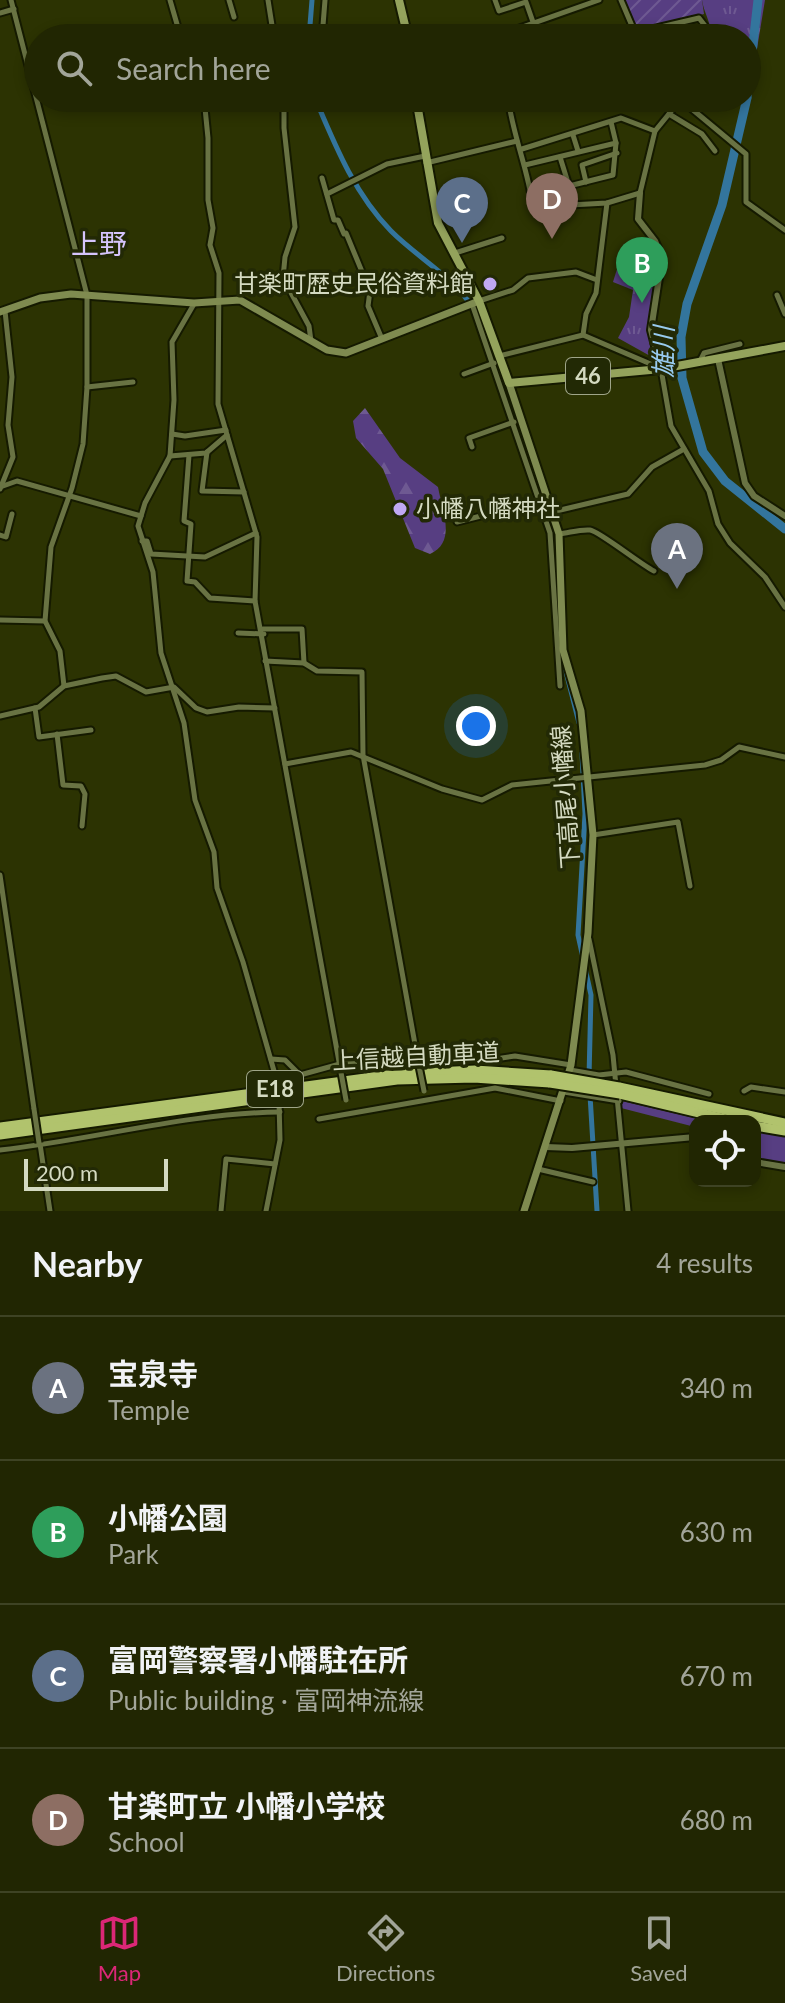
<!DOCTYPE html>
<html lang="en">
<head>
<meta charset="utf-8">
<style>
	body { margin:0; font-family:Lato,"Noto Sans JP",sans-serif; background:#292e0c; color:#f1f3f6 }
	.controls { position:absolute; right:24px; bottom:24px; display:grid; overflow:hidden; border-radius:16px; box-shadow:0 4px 12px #0003 }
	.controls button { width:72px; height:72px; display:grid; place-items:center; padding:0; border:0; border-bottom:2px solid #3e4324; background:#212602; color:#f1f3f6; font:40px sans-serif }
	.scale { position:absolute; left:24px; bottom:20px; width:144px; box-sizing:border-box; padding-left:8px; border:4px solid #d4dac1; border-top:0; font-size:22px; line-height:28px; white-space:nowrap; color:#d4dac1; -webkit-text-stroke:6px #222905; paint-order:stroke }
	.you { position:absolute; left:476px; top:726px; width:28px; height:28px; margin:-20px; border:6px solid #fff; border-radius:50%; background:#1a73e8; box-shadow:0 0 0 12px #1a73e833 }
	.badge { display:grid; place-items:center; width:52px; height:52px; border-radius:50%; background:#db2777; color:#fff; font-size:26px; font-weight:700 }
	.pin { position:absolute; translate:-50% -66px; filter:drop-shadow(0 2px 4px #0008) }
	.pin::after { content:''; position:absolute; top:42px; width:28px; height:24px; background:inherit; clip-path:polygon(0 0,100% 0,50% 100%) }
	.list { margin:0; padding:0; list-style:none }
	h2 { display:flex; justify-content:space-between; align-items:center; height:104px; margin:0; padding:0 32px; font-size:34px }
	h2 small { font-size:26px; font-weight:400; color:#a2a599 }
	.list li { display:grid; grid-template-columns:52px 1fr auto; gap:24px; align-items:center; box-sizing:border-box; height:144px; padding:0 32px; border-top:2px solid #3e4324 }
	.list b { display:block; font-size:30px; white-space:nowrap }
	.list p { margin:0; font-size:26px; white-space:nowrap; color:#a2a599 }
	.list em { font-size:26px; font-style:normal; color:#a2a599 }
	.icon { flex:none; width:44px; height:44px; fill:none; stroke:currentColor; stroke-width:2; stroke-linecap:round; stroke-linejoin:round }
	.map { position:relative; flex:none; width:785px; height:1211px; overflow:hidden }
	.search { position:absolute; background:#212602; box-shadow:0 4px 12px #0003; left:24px; right:24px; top:24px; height:88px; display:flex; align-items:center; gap:20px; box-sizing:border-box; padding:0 28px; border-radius:44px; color:#a2a599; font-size:30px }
	.sheet { height:680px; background:#212602 }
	nav { display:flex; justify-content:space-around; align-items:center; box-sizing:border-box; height:112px; border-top:2px solid #3e4324; background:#212602; font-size:22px; color:#a2a599 }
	nav a { display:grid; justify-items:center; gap:4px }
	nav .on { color:#db2777 }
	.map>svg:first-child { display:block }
	.grass { fill:#573e82 }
	.forest { fill:url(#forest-firs) }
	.park { fill:url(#park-tufts) }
	.garden { fill:url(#garden-furrows) }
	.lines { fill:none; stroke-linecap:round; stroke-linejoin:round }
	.canal { stroke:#33759d; stroke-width:5 }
	.river { stroke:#33759d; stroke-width:9 }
	.minor-casing { stroke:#151a00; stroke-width:9 }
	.tertiary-casing { stroke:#151a00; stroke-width:10 }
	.secondary-casing { stroke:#151a00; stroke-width:11 }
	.primary-casing { stroke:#151a00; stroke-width:12 }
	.motorway-casing { stroke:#151a00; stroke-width:13 }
	.minor { stroke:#697343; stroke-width:5 }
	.tertiary { stroke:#697343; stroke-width:6 }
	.secondary { stroke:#7f8b50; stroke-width:7 }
	.primary { stroke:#94a35c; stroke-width:8 }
	.motorway { stroke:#b1c36d; stroke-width:9 }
	.minor-bridge-casing { stroke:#151a00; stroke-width:9; stroke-linecap:butt }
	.motorway-bridge-casing { stroke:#151a00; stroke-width:13; stroke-linecap:butt }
	.minor-bridge { stroke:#697343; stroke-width:5 }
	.motorway-bridge { stroke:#b1c36d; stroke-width:9 }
	.poi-dot { fill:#c0a8f3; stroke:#222905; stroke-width:3 }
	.labels { text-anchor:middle; stroke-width:7; stroke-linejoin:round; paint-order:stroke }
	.shield { fill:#222905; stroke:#9fa589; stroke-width:2 }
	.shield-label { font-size:22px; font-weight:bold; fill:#d4dac1 }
	.poi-label { font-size:24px; fill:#d4dac1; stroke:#222905; text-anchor:end }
	.street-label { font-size:24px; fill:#d4dac1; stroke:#222905 }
	.water-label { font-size:26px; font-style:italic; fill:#98cbef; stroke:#222905 }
	.quarter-label { font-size:28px; fill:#d5c4fd; stroke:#222905 }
</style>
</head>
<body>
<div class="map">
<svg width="785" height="1211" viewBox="0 0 785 1211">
	<defs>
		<pattern id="forest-firs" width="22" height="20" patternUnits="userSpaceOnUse" patternTransform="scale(2)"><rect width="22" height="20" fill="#573e82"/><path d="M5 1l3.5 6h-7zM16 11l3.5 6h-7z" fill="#6e5992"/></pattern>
		<pattern id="park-tufts" width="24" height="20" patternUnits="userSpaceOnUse" patternTransform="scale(2)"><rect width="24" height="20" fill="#573e82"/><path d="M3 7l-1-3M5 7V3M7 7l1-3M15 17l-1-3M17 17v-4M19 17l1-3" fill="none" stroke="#6e5992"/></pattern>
		<pattern id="garden-furrows" width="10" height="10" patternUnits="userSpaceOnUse" patternTransform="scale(2)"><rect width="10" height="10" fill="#573e82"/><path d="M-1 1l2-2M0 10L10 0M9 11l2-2" fill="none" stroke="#6e5992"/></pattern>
	</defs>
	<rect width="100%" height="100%" fill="#2c3302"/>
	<g class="grass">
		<polygon points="622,1101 703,1120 707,1121 695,1121 695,1127 621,1108"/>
		<polygon points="755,1131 785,1136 785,1164 755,1157"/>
	</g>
	<path class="forest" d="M 365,408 L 400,458 L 438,487 C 442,510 457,542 430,554 L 415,548 L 383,469 L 356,438 L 353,421 Z"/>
	<g class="park">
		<path d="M 702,0 L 765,0 L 754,67 L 747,65 L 747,38 L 710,38 C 713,25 704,14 702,0 Z"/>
		<polygon points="618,266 656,282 648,327 652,357 618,338 629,317 633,290 613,282"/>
	</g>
	<polygon class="garden" points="623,0 702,0 704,14 637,29"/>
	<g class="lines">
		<g class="canal">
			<polyline points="309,38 312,0"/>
			<path d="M 315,98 C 335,145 354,193 391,231 C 416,256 447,273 469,302"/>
			<polyline points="561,652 579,723"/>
			<polyline points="582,753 585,814 578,935 583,958"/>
			<polyline points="585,968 591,995 589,1077"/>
			<polyline points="590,1095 597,1211"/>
		</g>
		<g class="river">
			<polyline points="747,97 758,0"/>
			<polyline points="747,98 722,205 687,304 681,337 682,378 703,452 725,481 785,529"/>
		</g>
		<defs>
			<g id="minor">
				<polyline points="11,0 87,295 87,387 83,444 72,488 51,547 45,621 60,651 64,686"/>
				<polyline points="170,0 181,38"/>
				<polyline points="229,0 234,17"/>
				<polyline points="268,0 274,38"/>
				<polyline points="495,0 499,11 526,2 533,22"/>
				<polyline points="621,0 635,33 699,18 706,27 707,38"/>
				<polyline points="0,13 14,9"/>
				<polyline points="322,38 325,0"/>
				<polyline points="480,38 497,36 599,0"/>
				<polyline points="622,38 635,33"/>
				<polyline points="204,98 208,138 208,200 213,228 210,245 219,273 218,404 257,537 255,601 340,1067"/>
				<polyline points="284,98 284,128 295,227 285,257 283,278 309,326 311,341"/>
				<path d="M 508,98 C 513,136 528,169 533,207 L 607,203 L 640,193 L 655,131 L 682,98"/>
				<polyline points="681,100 746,154 746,202 785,230"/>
				<polyline points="669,114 702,134 715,151"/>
				<polyline points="573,135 578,151"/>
				<polyline points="522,149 621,118 655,131"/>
				<polyline points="560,157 569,186 569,205"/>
				<polyline points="426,163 517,141"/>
				<polyline points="525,165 616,143 611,122"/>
				<polyline points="322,178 334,220 338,220 344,234"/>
				<polyline points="586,182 582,165 617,153"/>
				<polyline points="569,186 613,175 616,143"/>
				<polyline points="327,194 387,164 425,156"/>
				<polyline points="346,233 370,291 368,306 382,339"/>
				<polyline points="455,253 502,238"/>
				<polyline points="777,295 785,314"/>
				<polyline points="479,301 513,290 528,278 576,272 597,280"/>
				<polyline points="194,304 172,342 174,400 170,456 145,503 138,526 153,572 161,653 184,723 195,800 214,852 217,888 243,962 276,1078"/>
				<polyline points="472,304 550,533 560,686"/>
				<polyline points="583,335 586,314 596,293 607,203"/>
				<polyline points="499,356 583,335 653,365"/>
				<polyline points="699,363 704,353 740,344"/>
				<polyline points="661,369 671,426 709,491 718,524 730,543 765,577 785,607"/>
				<polyline points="464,374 494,363"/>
				<polyline points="87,387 133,382"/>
				<polyline points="172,434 185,436 226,430"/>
				<polyline points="472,447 469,438 514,422"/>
				<polyline points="207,452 202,491 244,492"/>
				<polyline points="189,455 184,521 191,524 187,581 195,582 210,598 255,601"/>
				<polyline points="170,456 206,453 227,435"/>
				<polyline points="3,486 17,481 141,516"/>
				<polyline points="0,489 13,457 8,425 12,377 5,311"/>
				<polyline points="552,512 628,494 652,467 684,449"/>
				<polyline points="457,522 540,501"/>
				<path d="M 559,534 C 569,533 580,529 590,530 C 599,531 640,564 654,571"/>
				<polyline points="0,535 6,537 12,514"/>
				<polyline points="142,541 147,541 151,554 205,557 256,533"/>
				<polyline points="0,620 45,621"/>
				<polyline points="263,629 302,629 304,663"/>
				<polyline points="238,633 264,634"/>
				<polyline points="265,661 304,663 317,671 362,672 363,755 418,1061"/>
				<polyline points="35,708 39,737 91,730"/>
				<polyline points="0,716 39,707 64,686 102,678 116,676 146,692 174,687 196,708 207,712 239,707 275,708"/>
				<polyline points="57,734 63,785 81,786 85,794 82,826"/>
				<polyline points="285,764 351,752 442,789 482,800 512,785 705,765 721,760 739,747 785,757"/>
				<polyline points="593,835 678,822 690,886"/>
				<polyline points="0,875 34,1109"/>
				<polyline points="589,939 613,1055 628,1211"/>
				<polyline points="271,1059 285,1060 300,1075 340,1064 417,1056 489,1060 515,1056 571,1065"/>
				<polyline points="570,1070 599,1075 626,1072 709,1094"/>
				<polyline points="744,1091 751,1087 785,1092"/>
				<polyline points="564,1092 619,1101"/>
				<polyline points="319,1119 495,1088 561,1101"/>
				<polyline points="40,1144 50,1211"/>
				<path d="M 0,1150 C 93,1140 186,1113 280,1112"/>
				<polyline points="538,1169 593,1182"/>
				<polyline points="221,1211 226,1159 275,1164"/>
				<polyline points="266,1211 280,1140 279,1102"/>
			</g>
			<g id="tertiary">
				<polyline points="640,193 638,219 655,241 662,258 651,330 661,369"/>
				<polyline points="718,359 745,483 754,496 785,516"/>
				<polyline points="546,1147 572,1148 695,1137"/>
				<polyline points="755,1162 785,1167"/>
			</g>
			<g id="secondary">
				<polyline points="0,312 40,298 71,294 194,303 240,300 327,350 346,353 479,301"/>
				<polyline points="509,383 559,534 563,650 581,711 593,835 588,933 571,1065 524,1211"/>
			</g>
			<g id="primary">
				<polyline points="399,0 408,38"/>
				<polyline points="416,98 438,223 479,301 509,383 661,369 785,346"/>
			</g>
			<g id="motorway">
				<polyline points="619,1087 785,1123"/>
				<polyline points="620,1094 733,1121"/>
				<polyline points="755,1126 785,1131"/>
				<polyline points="0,1127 395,1074 475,1070 551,1075"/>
				<polyline points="0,1135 397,1080 474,1078 550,1083"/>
			</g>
		</defs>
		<use href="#minor" class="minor-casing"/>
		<use href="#tertiary" class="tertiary-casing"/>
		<use href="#secondary" class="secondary-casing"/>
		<use href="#primary" class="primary-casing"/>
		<use href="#motorway" class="motorway-casing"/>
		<use href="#minor" class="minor"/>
		<use href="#tertiary" class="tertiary"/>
		<use href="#secondary" class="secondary"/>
		<use href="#primary" class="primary"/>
		<use href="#motorway" class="motorway"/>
		<defs>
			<g id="minor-bridge">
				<polyline points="418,1061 424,1091"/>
				<polyline points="340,1067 346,1100"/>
				<polyline points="34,1109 39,1143"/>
			</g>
			<g id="motorway-bridge">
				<polyline points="551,1075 619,1087"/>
				<polyline points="550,1083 620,1094"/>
			</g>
		</defs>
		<use href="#minor-bridge" class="minor-bridge-casing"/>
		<use href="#motorway-bridge" class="motorway-bridge-casing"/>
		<use href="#minor-bridge" class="minor-bridge"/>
		<use href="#motorway-bridge" class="motorway-bridge"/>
	</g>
	<g class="poi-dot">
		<circle cx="490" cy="284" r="8"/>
		<circle cx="400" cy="509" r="8"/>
	</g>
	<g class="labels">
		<g class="shield">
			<rect x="566" y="358" width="44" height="36" rx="6"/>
			<rect x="247" y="1071" width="56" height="36" rx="6"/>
		</g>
		<g class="shield-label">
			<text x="588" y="384">46</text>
			<text x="275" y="1097">E18</text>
		</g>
		<g class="poi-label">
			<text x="474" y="292">甘楽町歴史民俗資料館</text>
			<text x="416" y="517" text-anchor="start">小幡八幡神社</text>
		</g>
		<g class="street-label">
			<text transform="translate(566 797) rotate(-94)" y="8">下高尾小幡線</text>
			<text transform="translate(416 1057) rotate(-3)" y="8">上信越自動車道</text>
		</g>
		<g class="water-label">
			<text transform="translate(664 352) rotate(-90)" y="9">雄川</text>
		</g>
		<g class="quarter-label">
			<text x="99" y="254">上野</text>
		</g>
	</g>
</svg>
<div class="controls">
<button><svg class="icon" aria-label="locate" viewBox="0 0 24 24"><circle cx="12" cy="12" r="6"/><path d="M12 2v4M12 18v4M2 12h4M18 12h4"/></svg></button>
</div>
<div class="scale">200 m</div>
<div class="you"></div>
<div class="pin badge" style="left:677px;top:589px;background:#6b7280">A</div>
<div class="pin badge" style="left:642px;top:303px;background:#2e9e5b">B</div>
<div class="pin badge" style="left:462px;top:243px;background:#5c6f8a">C</div>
<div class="pin badge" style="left:552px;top:239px;background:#8d6e63">D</div>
<div class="search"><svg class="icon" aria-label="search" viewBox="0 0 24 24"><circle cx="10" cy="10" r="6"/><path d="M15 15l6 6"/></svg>Search here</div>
</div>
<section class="sheet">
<h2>Nearby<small>4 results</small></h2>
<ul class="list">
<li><span class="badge" style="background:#6b7280">A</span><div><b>宝泉寺</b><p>Temple</p></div><em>340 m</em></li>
<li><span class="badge" style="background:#2e9e5b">B</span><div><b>小幡公園</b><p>Park</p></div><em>630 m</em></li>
<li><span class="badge" style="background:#5c6f8a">C</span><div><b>富岡警察署小幡駐在所</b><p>Public building · 富岡神流線</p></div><em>670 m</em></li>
<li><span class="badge" style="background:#8d6e63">D</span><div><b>甘楽町立 小幡小学校</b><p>School</p></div><em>680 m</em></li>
</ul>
</section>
<nav>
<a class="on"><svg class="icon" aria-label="map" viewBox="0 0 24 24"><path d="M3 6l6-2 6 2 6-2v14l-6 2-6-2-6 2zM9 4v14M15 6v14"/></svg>Map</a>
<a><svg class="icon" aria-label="directions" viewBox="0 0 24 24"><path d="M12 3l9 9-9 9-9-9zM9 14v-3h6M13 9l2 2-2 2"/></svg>Directions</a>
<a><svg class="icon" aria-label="saved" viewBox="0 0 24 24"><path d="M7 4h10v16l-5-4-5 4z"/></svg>Saved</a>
</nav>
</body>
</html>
